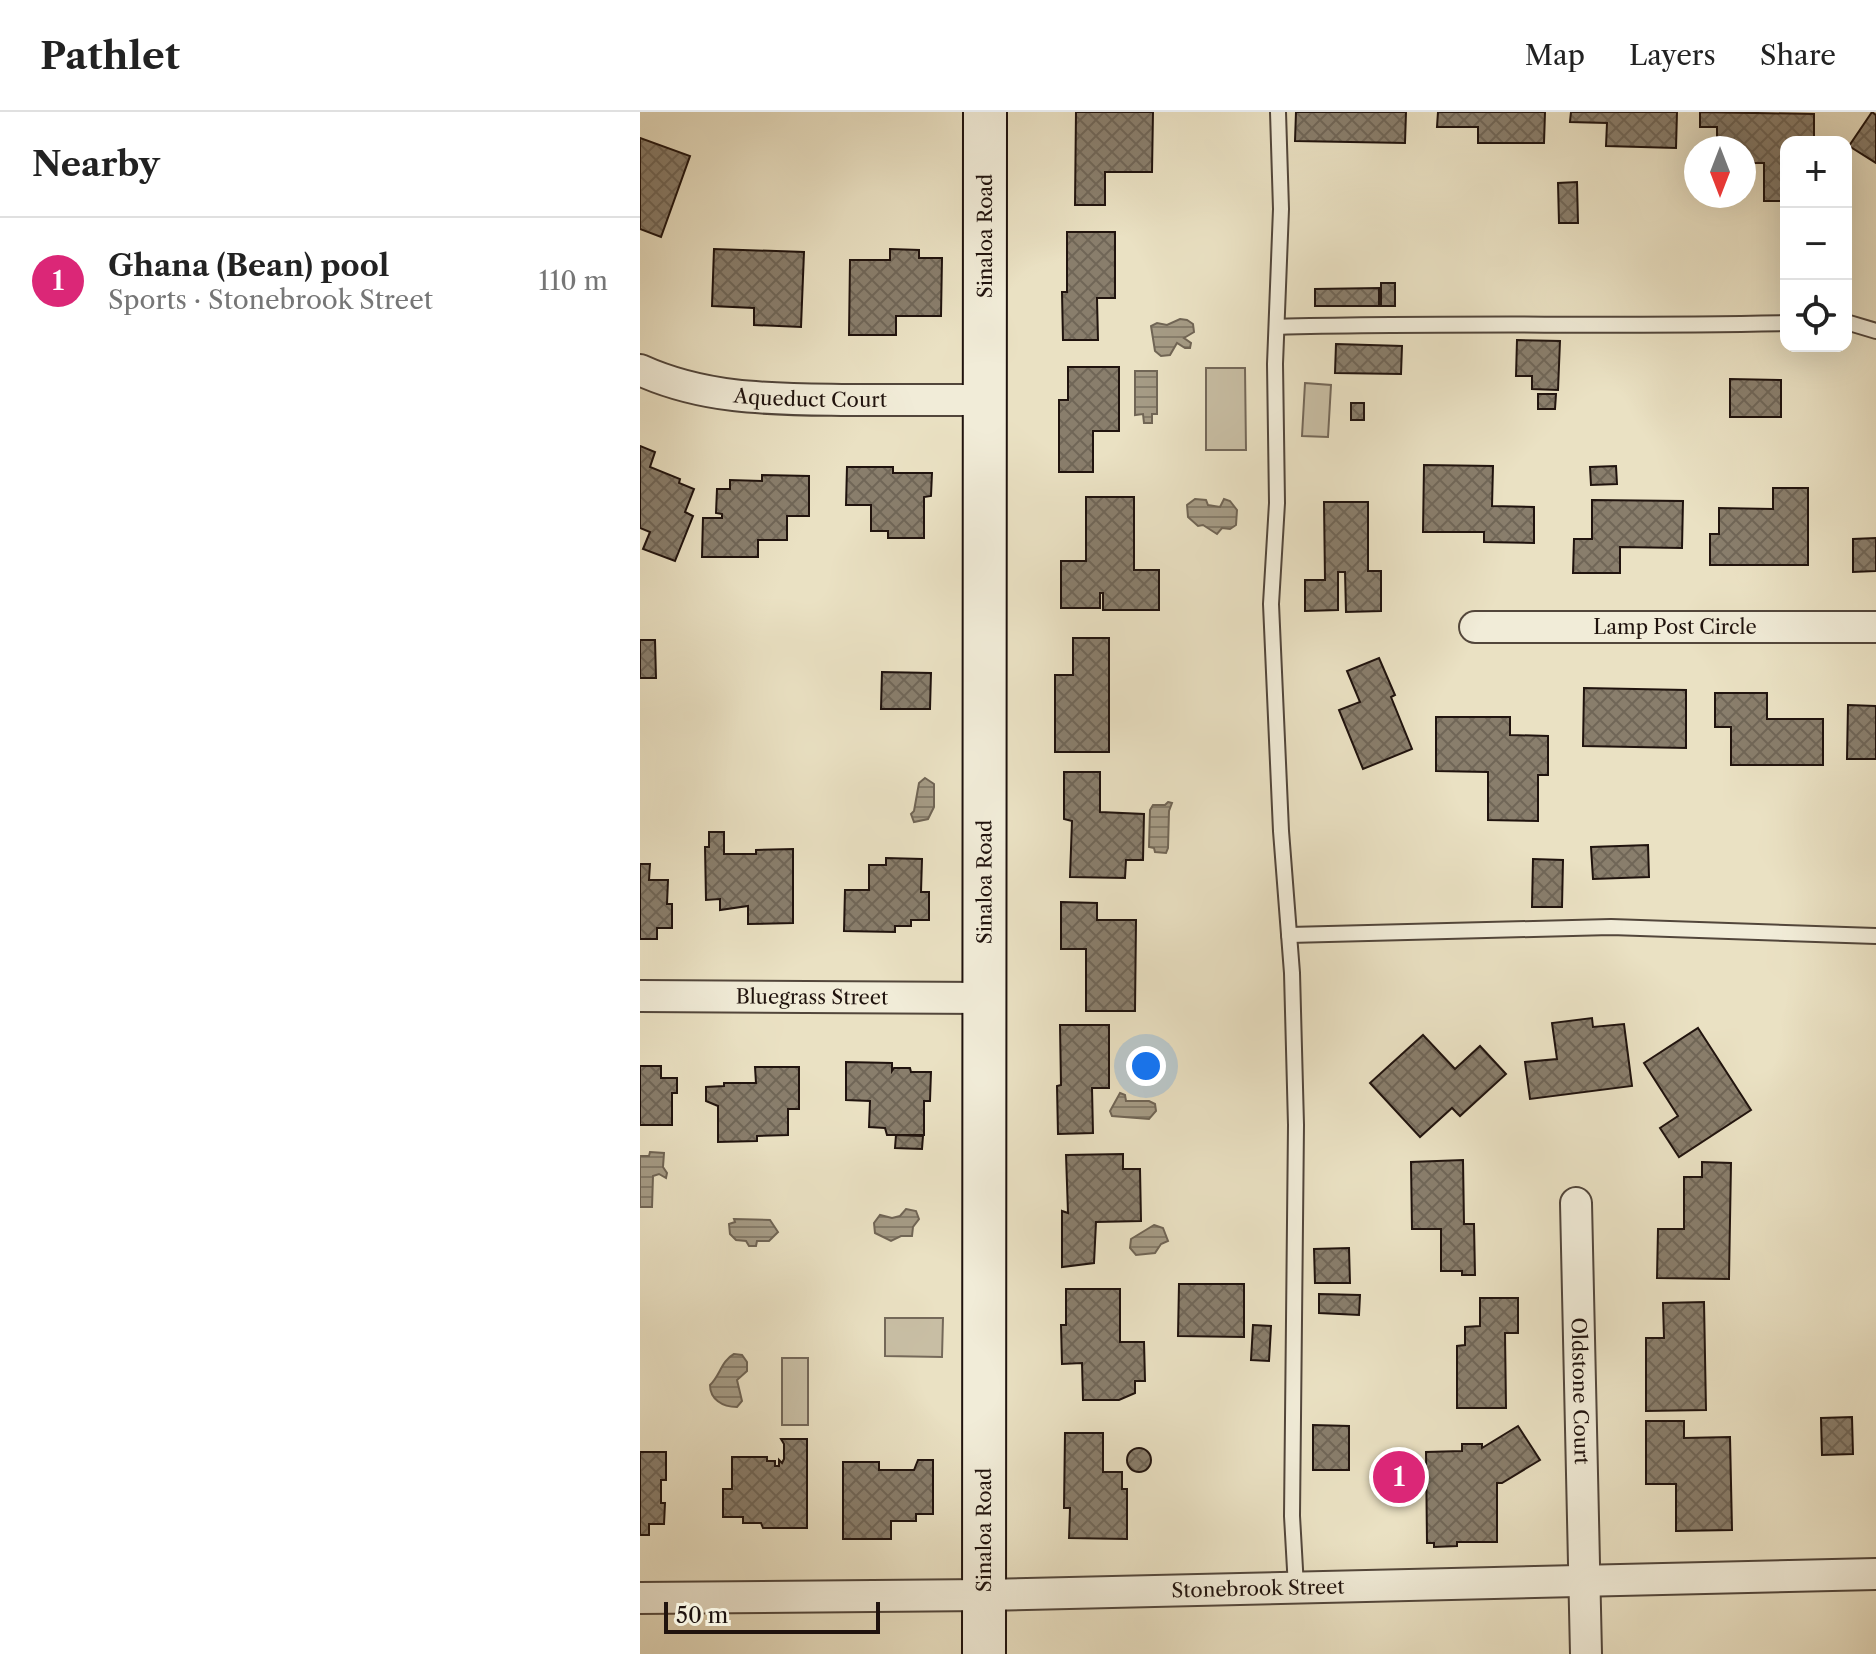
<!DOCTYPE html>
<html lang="en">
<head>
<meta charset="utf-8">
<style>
	body { margin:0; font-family:"Libre Caslon Text",serif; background:#f2f2f2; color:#222 }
	.controls { position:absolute; right:24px; top:24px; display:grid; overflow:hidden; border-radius:16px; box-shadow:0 8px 32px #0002 }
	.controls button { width:72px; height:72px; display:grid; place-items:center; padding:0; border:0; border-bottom:2px solid #e0e0e0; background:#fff; color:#222; font:40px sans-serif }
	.compass { position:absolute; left:1044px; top:24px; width:72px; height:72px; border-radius:50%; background:#fff; box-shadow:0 8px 32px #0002; rotate:180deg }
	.scale { position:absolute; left:24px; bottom:20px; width:216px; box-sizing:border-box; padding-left:8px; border:4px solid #20130e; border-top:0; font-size:22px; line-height:28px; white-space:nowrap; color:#20130e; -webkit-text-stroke:6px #f1ecd8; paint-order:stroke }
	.you { position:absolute; left:506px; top:954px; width:28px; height:28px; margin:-20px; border:6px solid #fff; border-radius:50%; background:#1a73e8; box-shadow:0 0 0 12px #1a73e833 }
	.badge { display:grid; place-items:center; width:52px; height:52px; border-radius:50%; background:#db2777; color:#fff; font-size:26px; font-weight:700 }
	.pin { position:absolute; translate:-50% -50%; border:4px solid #fff; box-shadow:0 2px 8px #0006 }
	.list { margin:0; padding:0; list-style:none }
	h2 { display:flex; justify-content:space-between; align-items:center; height:104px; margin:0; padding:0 32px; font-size:34px }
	h2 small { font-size:26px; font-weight:400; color:#767676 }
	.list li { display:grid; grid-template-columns:52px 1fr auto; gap:24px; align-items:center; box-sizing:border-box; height:128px; padding:0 32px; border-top:2px solid #e0e0e0 }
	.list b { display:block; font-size:30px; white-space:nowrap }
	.list p { margin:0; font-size:26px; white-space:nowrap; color:#767676 }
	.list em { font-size:26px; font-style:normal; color:#767676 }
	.icon { flex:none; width:44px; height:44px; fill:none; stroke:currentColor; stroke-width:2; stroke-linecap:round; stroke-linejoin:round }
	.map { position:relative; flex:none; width:1236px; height:1542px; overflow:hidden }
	header { display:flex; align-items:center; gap:48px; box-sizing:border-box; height:112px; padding:0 40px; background:#fff; border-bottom:2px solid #e0e0e0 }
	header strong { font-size:38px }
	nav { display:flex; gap:44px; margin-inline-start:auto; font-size:28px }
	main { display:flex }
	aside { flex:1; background:#fff }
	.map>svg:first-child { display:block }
	.grass { fill:#c8bea4; stroke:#746859; stroke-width:2 }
	.water { fill:url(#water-rules); stroke:#706555; stroke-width:2 }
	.building { fill:url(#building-cross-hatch); stroke:#20130e; stroke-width:2 }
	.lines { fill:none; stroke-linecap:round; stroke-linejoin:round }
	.lane-casing { stroke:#52463b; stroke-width:18 }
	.street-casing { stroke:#52463b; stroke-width:34 }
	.secondary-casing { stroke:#20130e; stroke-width:46 }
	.lane { stroke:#f1ecd8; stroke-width:14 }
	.street { stroke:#f1ecd8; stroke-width:30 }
	.secondary { stroke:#f1ecd8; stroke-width:42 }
	.labels { text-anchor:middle; stroke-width:8; stroke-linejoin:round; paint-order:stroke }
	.street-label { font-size:20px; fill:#20130e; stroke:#f1ecd8 }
</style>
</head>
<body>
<header>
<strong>Pathlet</strong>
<nav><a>Map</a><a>Layers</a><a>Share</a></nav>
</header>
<main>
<aside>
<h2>Nearby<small></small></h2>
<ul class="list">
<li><span class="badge">1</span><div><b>Ghana (Bean) pool</b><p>Sports · Stonebrook Street</p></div><em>110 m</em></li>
</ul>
</aside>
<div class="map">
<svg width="1236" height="1542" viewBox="0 0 1236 1542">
	<defs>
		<pattern id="water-rules" width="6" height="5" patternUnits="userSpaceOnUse" patternTransform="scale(2)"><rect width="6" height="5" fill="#a59b85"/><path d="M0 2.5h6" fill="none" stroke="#867d6b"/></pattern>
		<pattern id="building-cross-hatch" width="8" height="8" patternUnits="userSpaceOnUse" patternTransform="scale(2)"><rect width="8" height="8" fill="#897e6c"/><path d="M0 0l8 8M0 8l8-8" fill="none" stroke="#706657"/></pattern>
	</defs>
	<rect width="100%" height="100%" fill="#eae1c3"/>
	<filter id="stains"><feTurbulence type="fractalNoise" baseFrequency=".0025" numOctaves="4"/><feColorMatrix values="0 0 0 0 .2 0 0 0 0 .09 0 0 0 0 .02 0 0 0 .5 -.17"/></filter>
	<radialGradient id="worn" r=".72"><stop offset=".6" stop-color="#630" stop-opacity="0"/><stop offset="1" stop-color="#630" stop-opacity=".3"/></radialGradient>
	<g class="grass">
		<polygon points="566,256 605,256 606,338 566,338"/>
		<polygon points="665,271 691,273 688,325 662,324"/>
		<polygon points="245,1206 303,1206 302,1245 245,1244"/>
		<rect x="142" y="1246" width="26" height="67"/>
	</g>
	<g class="water">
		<polygon points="540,207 547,208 553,212 554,220 544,226 551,231 550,236 545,236 537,231 530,243 521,244 515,239 511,214 517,211 527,213"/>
		<polygon points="495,259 517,259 517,302 512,302 512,311 504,311 503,302 495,303"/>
		<polygon points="555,387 566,388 568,393 580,395 584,387 590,389 597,398 596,413 590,417 582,416 577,422 563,413 558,414 548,405 547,393"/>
		<polygon points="285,666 294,672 294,695 288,707 274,710 271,702 274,699 279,671"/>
		<polygon points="528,690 532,691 529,699 528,736 526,741 515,740 514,736 509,735 510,698 513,693 525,693"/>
		<polygon points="480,981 485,983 486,989 509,989 515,992 516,999 509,1007 472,1004 470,999"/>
		<polygon points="10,1040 24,1041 23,1055 27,1061 26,1066 19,1062 13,1064 12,1095 0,1095 0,1044 9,1044"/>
		<polygon points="266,1097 276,1099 279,1107 273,1115 272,1124 261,1124 251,1129 235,1121 234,1111 240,1103 252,1106 260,1104"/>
		<polygon points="94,1107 130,1108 138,1120 129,1129 117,1129 116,1134 109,1134 106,1129 96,1128 90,1122 89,1112 95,1110"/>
		<polygon points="514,1113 523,1116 528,1129 521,1132 515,1141 496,1143 490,1136 491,1127"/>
		<path d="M 94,1242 L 102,1243 L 107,1250 L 107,1259 L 97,1268 L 102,1289 L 97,1295 C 82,1295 70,1287 70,1273 C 80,1264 81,1249 94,1242 Z"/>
		<polygon points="751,1339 767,1343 773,1350 769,1382 759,1388 751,1385 752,1379 749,1379 745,1385 742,1381 746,1374 744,1372 748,1362 740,1354 740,1347"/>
	</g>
	<g class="building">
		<polygon points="436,0 513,0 512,60 465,60 465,93 435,93"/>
		<polygon points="656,0 766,0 765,31 655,29"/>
		<polygon points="798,0 905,0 904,31 838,31 838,15 797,15"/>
		<polygon points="931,0 1037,0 1036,36 966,34 967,11 930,10"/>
		<polygon points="1060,0 1174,2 1174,30 1146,30 1146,89 1124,89 1124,51 1104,51 1104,36 1077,36 1077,15 1060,15"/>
		<polygon points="1232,0 1236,3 1236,51 1209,34"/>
		<polygon points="0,26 50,44 21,125 0,117"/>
		<polygon points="937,70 938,111 919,111 918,71"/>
		<polygon points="427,120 475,120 475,186 457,186 458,228 423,228 422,180 427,180"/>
		<polygon points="74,137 164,140 161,215 114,213 114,196 72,194"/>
		<polygon points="250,137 279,138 279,146 302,146 301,204 256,204 256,223 209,223 210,148 250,148"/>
		<rect x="741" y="171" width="14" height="23"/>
		<polygon points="739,176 739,194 675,194 675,177"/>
		<polygon points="877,228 920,229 918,278 892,277 892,264 876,264"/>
		<polygon points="696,232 762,234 761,262 695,261"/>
		<polygon points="428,255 479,255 479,319 453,319 453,360 419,360 419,288 428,288"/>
		<polygon points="1090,267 1141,268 1141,305 1090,305"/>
		<polygon points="898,282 916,282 915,297 898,297"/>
		<rect x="711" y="291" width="13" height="17"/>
		<polygon points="0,334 15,340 10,355 40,367 39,371 54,377 45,400 53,404 35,449 3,437 10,420 0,416"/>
		<polygon points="784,353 853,354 852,394 894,395 894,431 844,430 844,420 783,420"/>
		<polygon points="976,354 977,372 951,373 950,355"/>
		<polygon points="207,355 253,355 253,361 292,361 291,384 284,385 284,426 248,426 248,419 231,419 231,393 206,393"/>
		<polygon points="122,363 169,364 169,404 147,404 147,428 118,428 118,445 62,445 63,406 82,406 82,402 76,401 77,377 90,377 90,368 122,369"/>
		<polygon points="1133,376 1168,376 1168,453 1070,453 1070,422 1079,422 1079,396 1133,397"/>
		<polygon points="446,385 494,385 494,458 519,458 519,498 463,498 463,481 460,481 460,496 421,496 421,449 446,449"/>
		<polygon points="952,388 1043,389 1042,436 980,435 980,461 933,461 934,427 952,427"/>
		<polygon points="684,390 728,390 728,459 741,459 741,499 706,500 705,460 698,460 698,498 665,499 665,468 685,468"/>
		<polygon points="1236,426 1236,459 1213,460 1213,427"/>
		<polygon points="433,526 469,526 469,640 415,640 415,563 433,563"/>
		<polygon points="0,528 15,528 16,566 0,566"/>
		<polygon points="739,546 755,583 751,585 772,637 723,657 699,598 720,590 707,559"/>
		<polygon points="242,560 291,561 290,597 241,597"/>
		<polygon points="944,576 1046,578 1046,636 943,634"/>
		<polygon points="1075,581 1127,581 1127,607 1183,607 1183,653 1091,653 1091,615 1075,615"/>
		<polygon points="1208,593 1236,594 1236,647 1207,647"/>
		<polygon points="796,605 870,605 870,623 908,624 908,663 898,663 898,709 848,708 848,660 796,659"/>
		<polygon points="424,660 460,660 460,700 504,702 503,748 486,748 485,766 430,765 432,709 424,707"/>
		<polygon points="69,720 84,720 84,742 116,742 116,738 153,737 153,811 108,812 108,794 80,798 80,787 66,788 65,735 69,735"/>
		<polygon points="1008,733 1009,765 953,767 951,735"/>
		<polygon points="246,746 282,747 281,780 289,780 289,808 271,808 271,814 255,814 255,820 204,819 205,778 229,778 229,753 246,753"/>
		<polygon points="893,747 923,748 922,795 892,795"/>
		<polygon points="0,752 10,752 9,768 28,768 27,792 32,792 32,816 17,816 17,827 0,827"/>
		<polygon points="421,790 457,791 457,808 496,808 495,899 446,899 446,837 421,837"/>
		<polygon points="952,906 953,915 984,912 992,974 890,987 885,950 917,947 912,911"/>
		<polygon points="420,913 469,913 469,976 452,976 453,1021 418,1022 417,974 421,973"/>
		<polygon points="1058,916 1111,998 1039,1045 1020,1016 1038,1004 1004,951"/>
		<polygon points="783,923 815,957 840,934 866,962 820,1004 812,996 780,1025 730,971"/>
		<polygon points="206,950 252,951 252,959 254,956 270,956 271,960 291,960 290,989 284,989 284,1023 247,1023 245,1016 229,1015 230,989 206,988"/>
		<polygon points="0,954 21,954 21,966 37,966 37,981 32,981 32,1013 0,1013"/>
		<polygon points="115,955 159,955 159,997 148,997 148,1023 117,1024 117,1029 78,1030 78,994 66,989 66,975 84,974 84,971 116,971"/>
		<polygon points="256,1023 283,1024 282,1037 255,1036"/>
		<polygon points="483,1042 483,1057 500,1057 501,1109 456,1110 454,1151 422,1155 422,1099 428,1101 426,1043"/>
		<polygon points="823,1048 824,1112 834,1112 835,1163 822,1163 822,1159 801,1159 801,1117 772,1117 771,1050"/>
		<polygon points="1062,1050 1091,1051 1089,1167 1017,1166 1018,1117 1044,1117 1044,1065 1062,1065"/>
		<polygon points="709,1136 710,1171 675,1171 674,1137"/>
		<polygon points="539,1172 604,1172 604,1225 538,1224"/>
		<polygon points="426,1177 480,1177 480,1230 504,1230 505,1269 495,1269 495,1281 479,1288 443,1288 442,1251 422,1252 421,1213 426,1213"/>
		<polygon points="679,1182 720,1183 719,1203 679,1201"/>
		<polygon points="840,1186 878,1186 878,1221 865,1221 866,1296 817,1296 817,1234 825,1233 825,1215 840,1214"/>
		<polygon points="1064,1190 1066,1298 1006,1299 1006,1226 1024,1226 1023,1191"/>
		<polygon points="613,1213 631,1214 629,1249 611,1248"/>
		<polygon points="1212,1305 1213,1342 1182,1343 1181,1306"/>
		<polygon points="1006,1309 1044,1309 1044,1326 1090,1325 1092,1418 1036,1419 1036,1372 1006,1372"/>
		<polygon points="673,1313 709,1314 709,1358 673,1358"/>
		<polygon points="878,1314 900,1348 862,1371 857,1371 857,1430 817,1430 817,1434 794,1435 794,1431 787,1431 786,1340 822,1339 822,1332 842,1332 842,1336"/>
		<polygon points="425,1321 463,1321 463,1360 482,1360 482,1377 487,1377 487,1427 429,1426 430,1396 424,1396"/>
		<polygon points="141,1327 167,1327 167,1416 123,1416 121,1411 103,1411 103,1405 83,1405 83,1377 92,1377 92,1345 127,1345 127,1349 135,1349 135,1354 139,1354 139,1348 142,1351 144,1347 144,1332"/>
		<circle cx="499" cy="1348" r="12"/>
		<polygon points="0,1340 26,1340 26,1368 21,1368 21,1391 25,1391 24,1412 9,1412 9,1423 0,1423"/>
		<polygon points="278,1348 293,1348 293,1402 276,1402 276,1409 251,1409 251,1427 203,1427 203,1350 239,1350 239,1358 274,1358"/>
	</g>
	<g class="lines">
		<defs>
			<g id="lane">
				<polyline points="638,0 641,97 635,252 637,391 631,492 641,719 652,861 656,1013 652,1404 656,1475"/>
				<polyline points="1206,210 1236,219"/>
				<path d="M 637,215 C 806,210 976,215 1146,211"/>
				<polyline points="649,823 971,815 1236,824"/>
			</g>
			<g id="street">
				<path id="s1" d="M 0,258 C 66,288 133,287 204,288 C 251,288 298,288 345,288"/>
				<path id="s2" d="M 835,515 L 1236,515"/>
				<path id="s3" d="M 0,884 L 345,886"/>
				<path id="s4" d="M 936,1091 L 946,1542"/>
				<path id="s5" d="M 0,1486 L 344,1483 L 1236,1462"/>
			</g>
			<g id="secondary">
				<path id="s6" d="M 344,1542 L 345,0"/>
			</g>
		</defs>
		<use href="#lane" class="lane-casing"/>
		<use href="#street" class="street-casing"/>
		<use href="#secondary" class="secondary-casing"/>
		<use href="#lane" class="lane"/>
		<use href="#street" class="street"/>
		<use href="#secondary" class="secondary"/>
	</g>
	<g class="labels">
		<g class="street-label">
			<text dy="7" stroke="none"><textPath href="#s6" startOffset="1418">Sinaloa Road</textPath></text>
			<text dy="7" stroke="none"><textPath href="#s1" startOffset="174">Aqueduct Court</textPath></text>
			<text dy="7" stroke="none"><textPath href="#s2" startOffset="200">Lamp Post Circle</textPath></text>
			<text dy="7" stroke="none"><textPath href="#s6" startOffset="772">Sinaloa Road</textPath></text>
			<text dy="7" stroke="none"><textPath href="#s3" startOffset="172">Bluegrass Street</textPath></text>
			<text dy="7" stroke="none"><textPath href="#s4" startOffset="188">Oldstone Court</textPath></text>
			<text dy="7" stroke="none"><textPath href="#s6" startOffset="124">Sinaloa Road</textPath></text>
			<text dy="7" stroke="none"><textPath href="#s5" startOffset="618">Stonebrook Street</textPath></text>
		</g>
	</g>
	<rect width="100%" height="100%" filter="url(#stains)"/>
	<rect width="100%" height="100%" fill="url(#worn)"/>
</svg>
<div class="controls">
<button>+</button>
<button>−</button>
<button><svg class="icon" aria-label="locate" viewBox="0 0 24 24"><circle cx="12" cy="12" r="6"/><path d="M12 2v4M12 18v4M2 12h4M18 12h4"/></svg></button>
</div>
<svg class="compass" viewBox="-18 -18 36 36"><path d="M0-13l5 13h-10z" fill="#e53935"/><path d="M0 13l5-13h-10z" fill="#767676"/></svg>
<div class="scale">50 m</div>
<div class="you"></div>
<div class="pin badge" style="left:759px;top:1365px">1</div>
</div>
</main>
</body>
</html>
